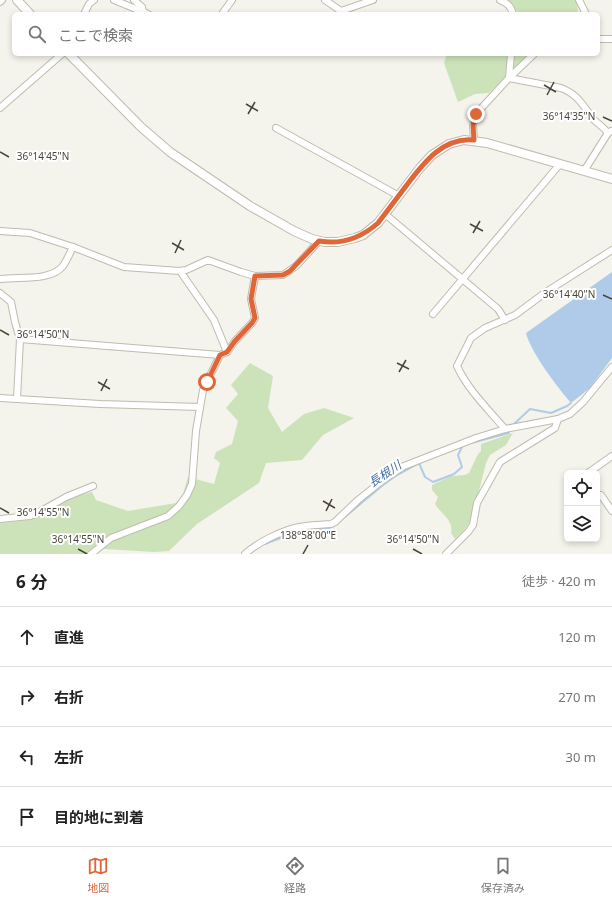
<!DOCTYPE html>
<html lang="ja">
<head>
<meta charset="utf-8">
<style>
	body { margin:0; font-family:"Noto Sans","Noto Sans JP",sans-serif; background:#f2f2f2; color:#222 }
	.controls { position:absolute; right:12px; bottom:12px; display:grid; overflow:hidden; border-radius:6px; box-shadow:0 2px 6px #0003 }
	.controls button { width:36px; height:36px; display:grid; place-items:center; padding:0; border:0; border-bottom:1px solid #e0e0e0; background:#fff; color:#222; font:20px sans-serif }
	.stop { position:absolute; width:12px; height:12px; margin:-9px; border:3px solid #e06537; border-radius:50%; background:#fff }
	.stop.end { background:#e06537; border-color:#fff; box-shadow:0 1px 4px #0008 }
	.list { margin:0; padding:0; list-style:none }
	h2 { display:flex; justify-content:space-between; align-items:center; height:52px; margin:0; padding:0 16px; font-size:17px }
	h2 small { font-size:13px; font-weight:400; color:#767676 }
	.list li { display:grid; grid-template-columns:26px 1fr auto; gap:12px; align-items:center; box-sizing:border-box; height:60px; padding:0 16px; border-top:1px solid #e0e0e0 }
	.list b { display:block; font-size:15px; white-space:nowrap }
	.list em { font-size:13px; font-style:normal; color:#767676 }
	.icon { flex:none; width:22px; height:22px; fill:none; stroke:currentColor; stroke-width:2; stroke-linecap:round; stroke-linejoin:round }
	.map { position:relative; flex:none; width:612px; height:554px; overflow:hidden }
	.search { position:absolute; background:#fff; box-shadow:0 2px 6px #0003; left:12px; right:12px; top:12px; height:44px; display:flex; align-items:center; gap:10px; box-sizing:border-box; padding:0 14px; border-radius:6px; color:#767676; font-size:15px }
	.sheet { height:292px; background:#fff }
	nav { display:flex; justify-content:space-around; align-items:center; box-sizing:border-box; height:56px; border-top:1px solid #e0e0e0; background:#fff; font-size:11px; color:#767676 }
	nav a { display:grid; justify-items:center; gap:2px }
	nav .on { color:#e06537 }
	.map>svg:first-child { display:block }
	.green { fill:#cce3ba }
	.water { fill:#b0cbe9 }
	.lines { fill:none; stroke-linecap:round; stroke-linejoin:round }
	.stream { stroke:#b0cbe9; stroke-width:2 }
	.minor-casing { stroke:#bfbbaf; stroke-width:8 }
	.tertiary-casing { stroke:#bfbbaf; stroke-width:10 }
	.minor { stroke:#fff; stroke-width:6 }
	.tertiary { stroke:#fff; stroke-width:8 }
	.route { stroke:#e06537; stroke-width:5 }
	.ticks { fill:none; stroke:#48443a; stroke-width:1.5 }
	.labels { text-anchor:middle; stroke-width:4; stroke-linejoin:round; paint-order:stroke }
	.water-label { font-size:12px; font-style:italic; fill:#406fa7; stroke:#fff }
	.ticks-label { font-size:10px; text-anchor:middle; fill:#48443a; stroke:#fff; stroke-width:4; stroke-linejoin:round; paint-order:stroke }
</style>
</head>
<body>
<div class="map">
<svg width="612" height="554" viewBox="0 0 612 554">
	<rect width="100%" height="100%" fill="#f4f3ec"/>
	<g class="green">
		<polygon points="505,0 577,0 578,14 519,14 513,5"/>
		<polygon points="447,54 529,54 489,93 475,94 458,102 444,63"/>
		<polygon points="250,363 273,376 268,408 282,432 304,414 324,408 354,418 323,435 302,460 266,463 259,483 197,524 169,551 154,552 104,549 96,554 0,554 0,523 28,520 43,515 66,499 92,492 96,500 128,511 176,503 183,494 188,477 214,484 220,463 214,458 216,452 232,444 238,421 226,408 238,394 231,385"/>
		<path d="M 513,433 L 506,445 L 490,455 L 486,463 L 479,491 L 474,503 L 471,520 L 465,529 L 455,539 L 451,533 C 454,520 441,514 435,504 L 438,497 L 432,490 L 432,485 L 451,476 L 465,475 L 469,473 L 478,454 L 481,451 L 481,444 Z"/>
	</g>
	<path class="water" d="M 612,272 L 612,358 L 590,388 L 571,403 C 558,388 531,353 526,333 Z"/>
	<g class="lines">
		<g class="stream">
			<polyline points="513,425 530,409 551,413 567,406 571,403"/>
			<polyline points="471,443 509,433"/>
			<polyline points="265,544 303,529 326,529 334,526 383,485 397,475 419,463 425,477 433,482 454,474 462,467 458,455 463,445"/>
			<polyline points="250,554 254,550"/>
		</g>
		<defs>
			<g id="minor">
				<polyline points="114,0 148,14"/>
				<polyline points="134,0 142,7 143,12"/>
				<polyline points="325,0 341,11 373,0"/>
				<path d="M 500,0 C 507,3 511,6 513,14"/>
				<polyline points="579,0 586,14"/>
				<polyline points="0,2 2,0"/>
				<polyline points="84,14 89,4 94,0"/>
				<polyline points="222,14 232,0"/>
				<polyline points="598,39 612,39"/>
				<path d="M 511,54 L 509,78 L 561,88 C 579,95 583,106 594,120 C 599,124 604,128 608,133"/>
				<polyline points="0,108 62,54"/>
				<polyline points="276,128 399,196"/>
				<polyline points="474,140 473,125 476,114 509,78 534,54"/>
				<polyline points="584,171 608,133 611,131"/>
				<polyline points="385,214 498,309 505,320"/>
				<polyline points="0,231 30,233 73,247 124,267 180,271 186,270 208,260 241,272 255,276 283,275 296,266 319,241"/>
				<polyline points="180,271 214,320 227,352"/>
				<path d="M 0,279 C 18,276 50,282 63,266 C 67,260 70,253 73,247"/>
				<polyline points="0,293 11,302 15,322 20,339 17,399"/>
				<polyline points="433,314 560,164"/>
				<polyline points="20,339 220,355"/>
				<polyline points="0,398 100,404 200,407"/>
				<path d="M 505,429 C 488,409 468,390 457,366 L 471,338 L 485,328 L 515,315 L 546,292 L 612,250"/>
				<polyline points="588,473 612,456"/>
				<polyline points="597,495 601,495 612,511"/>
				<polyline points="0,519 30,516 41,511 66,497 93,486"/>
				<polyline points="91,554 111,538 168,516 179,506 187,495 192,484 196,431 203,390 220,355 227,352 235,341 252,323 255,318 251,299 255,276"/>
				<path d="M 245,554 C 258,542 281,531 299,527 C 309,525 320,525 331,524 L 335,522 L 358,500 L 383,480 L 404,466 L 476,438 L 505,429 L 558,419 L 570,414 L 583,402 L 612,367"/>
				<polyline points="446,554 468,532 473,525 477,503 500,462 555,428 558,419"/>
			</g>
			<g id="tertiary">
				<polyline points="17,0 30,14"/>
				<polyline points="69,54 141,127 170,152 250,206 294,231 312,239 325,242 338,242 355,238 363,235 378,223 420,168 432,155 449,144 464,140 487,143 612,179"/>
			</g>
		</defs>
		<use href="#minor" class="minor-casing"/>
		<use href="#tertiary" class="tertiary-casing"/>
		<use href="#minor" class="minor"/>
		<use href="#tertiary" class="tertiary"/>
	</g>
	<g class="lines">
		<path class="route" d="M 207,382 L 220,355 L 227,352 L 235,341 L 252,323 L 255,318 L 251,299 L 255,276 L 283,275 L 290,271 L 319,241 C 342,245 361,238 378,223 C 388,210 397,198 406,186 C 423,164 442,137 474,140 L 473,125 L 476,114"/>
	</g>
	<path class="ticks" d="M 544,85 L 556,92M 547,95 L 554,82M 246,104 L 258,111M 248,114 L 255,102M 603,117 L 612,121M 0,152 L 9,157M 470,224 L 483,231M 473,233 L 480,221M 172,243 L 184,250M 175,253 L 181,240M 603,295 L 612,299M 0,330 L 9,335M 397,363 L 409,369M 399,372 L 406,360M 98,382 L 110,389M 101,391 L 107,379M 323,501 L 335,508M 0,508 L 9,513M 326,511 L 332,499M 78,549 L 87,554M 413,549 L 422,554M 303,554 L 308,545"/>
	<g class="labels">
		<g class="water-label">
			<text transform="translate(385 474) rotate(-34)" y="4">長根川</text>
		</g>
	</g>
	<g class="ticks-label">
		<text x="569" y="120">36°14'35"N</text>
		<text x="43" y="160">36°14'45"N</text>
		<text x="569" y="298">36°14'40"N</text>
		<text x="43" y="338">36°14'50"N</text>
		<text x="43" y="516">36°14'55"N</text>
		<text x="308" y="539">138°58'00"E</text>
		<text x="78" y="543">36°14'55"N</text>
		<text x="413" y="543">36°14'50"N</text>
	</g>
</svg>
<div class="controls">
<button><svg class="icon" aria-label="locate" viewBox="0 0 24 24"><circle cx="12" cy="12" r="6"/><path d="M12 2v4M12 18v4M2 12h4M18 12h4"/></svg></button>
<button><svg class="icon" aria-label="layers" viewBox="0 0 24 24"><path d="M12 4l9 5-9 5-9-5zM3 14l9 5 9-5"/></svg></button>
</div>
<div class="stop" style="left:207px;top:382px"></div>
<div class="stop end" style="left:476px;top:114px"></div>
<div class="search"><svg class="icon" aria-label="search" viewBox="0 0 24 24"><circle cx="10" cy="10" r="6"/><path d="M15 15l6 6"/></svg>ここで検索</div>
</div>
<section class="sheet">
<h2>6 分<small>徒歩 · 420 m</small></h2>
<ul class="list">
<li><svg class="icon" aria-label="ahead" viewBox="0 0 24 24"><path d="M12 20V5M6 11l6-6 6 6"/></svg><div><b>直進</b></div><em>120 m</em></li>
<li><svg class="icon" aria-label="right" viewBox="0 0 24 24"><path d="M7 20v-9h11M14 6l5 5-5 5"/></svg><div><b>右折</b></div><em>270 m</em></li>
<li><svg class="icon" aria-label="left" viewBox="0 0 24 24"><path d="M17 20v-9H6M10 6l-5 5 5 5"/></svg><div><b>左折</b></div><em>30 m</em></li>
<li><svg class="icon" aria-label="arrive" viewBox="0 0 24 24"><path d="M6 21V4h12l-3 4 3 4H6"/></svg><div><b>目的地に到着</b></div></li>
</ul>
</section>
<nav>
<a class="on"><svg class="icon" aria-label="map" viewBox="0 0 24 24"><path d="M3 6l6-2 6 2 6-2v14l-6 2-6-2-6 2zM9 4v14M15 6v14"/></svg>地図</a>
<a><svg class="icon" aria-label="directions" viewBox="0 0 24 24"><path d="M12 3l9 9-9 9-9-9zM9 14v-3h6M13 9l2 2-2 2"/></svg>経路</a>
<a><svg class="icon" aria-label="saved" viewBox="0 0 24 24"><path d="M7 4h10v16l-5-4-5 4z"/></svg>保存済み</a>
</nav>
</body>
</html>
